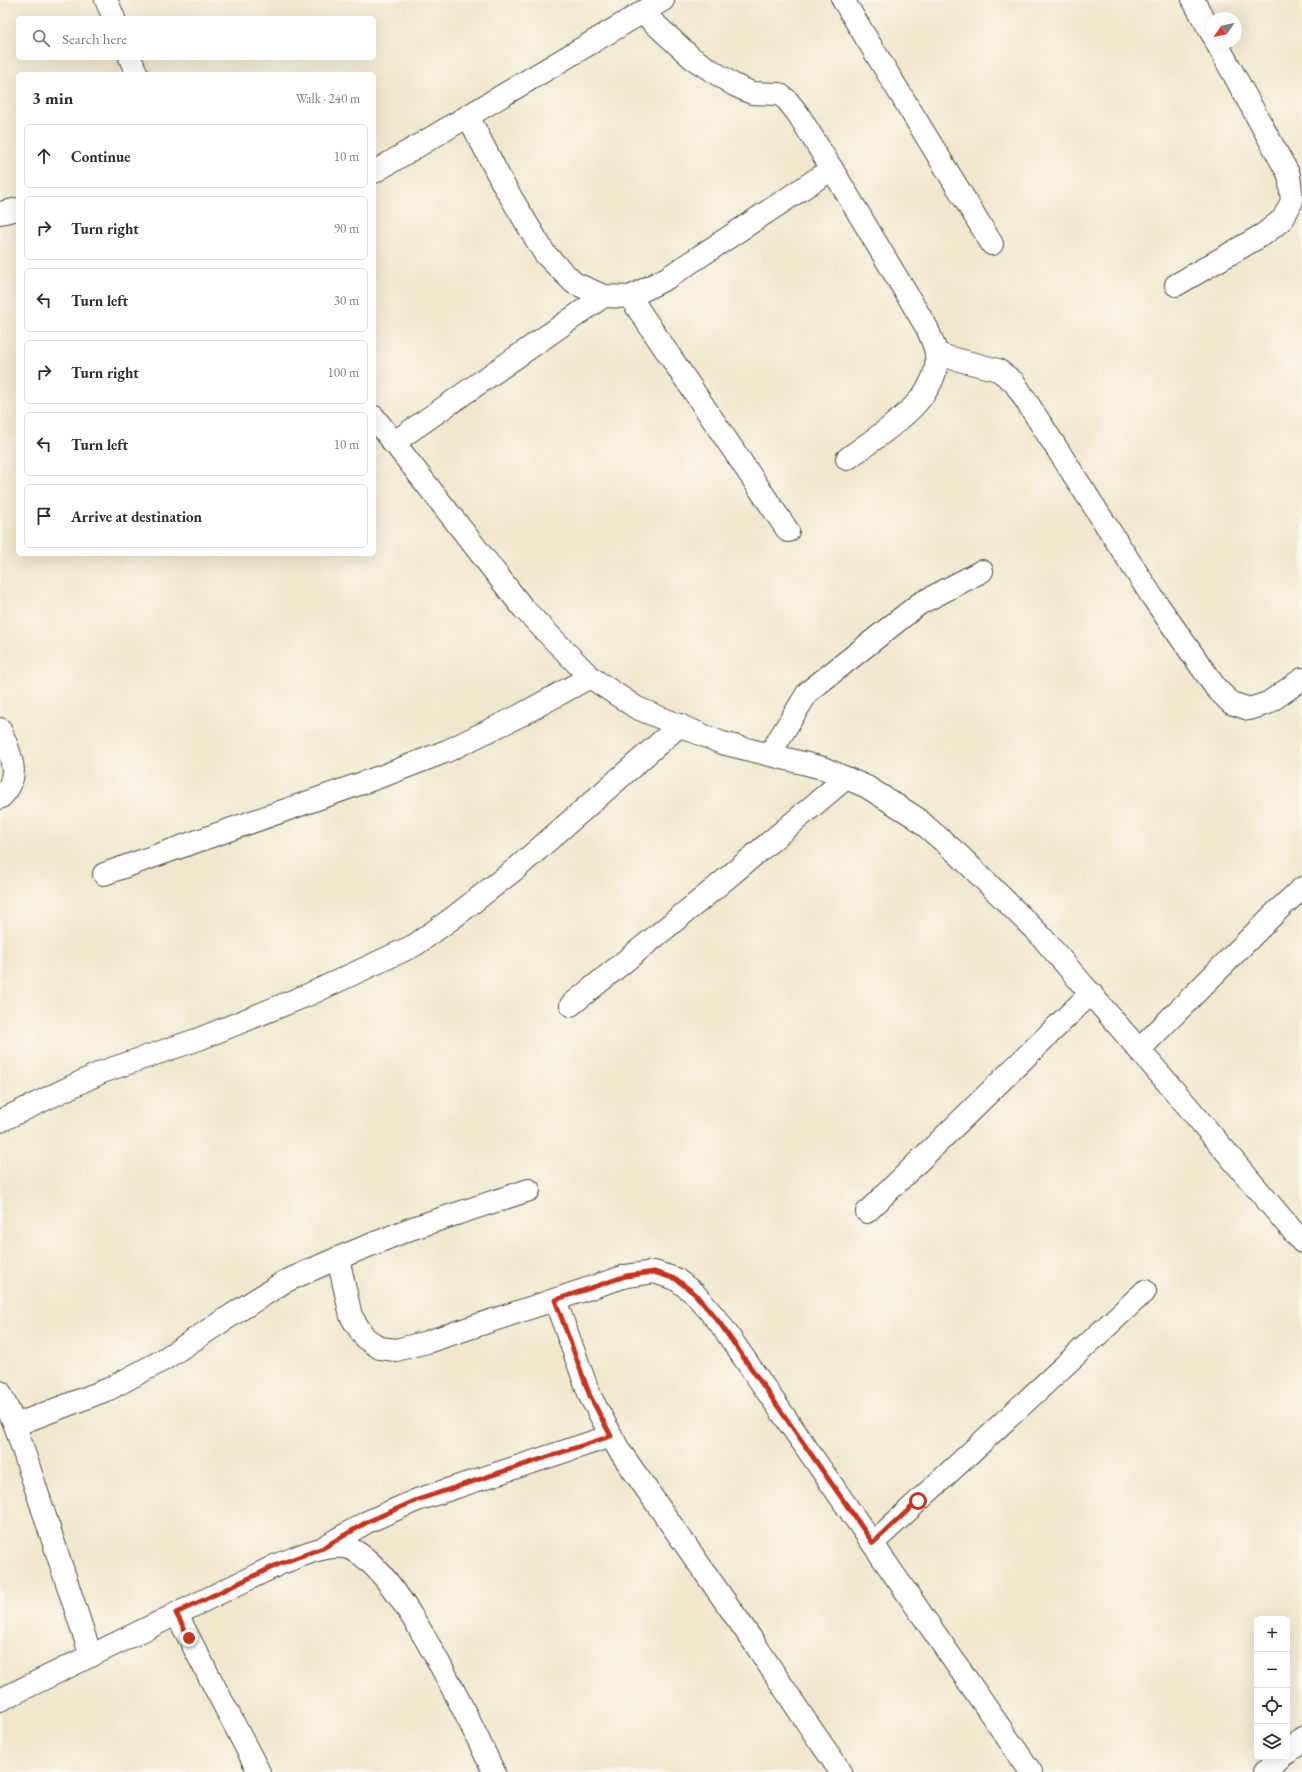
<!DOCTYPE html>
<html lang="en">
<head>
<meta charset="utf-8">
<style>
	body { margin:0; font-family:"EB Garamond",serif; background:#f2f2f3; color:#2b2b33 }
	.controls { position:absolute; right:12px; bottom:12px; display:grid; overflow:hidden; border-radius:6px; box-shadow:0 4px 16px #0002 }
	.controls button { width:36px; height:36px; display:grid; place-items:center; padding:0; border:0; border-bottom:1px solid #e1e1e2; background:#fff; color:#2b2b33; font:20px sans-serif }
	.compass { position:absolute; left:1206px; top:12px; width:36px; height:36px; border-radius:50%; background:#fff; box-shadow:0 4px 16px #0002; rotate:236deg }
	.stop { position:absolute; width:12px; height:12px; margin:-9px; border:3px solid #c8321e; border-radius:50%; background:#fff }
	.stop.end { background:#c8321e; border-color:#fff; box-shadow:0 1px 4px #0008 }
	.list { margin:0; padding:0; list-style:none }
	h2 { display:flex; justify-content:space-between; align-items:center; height:52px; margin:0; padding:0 16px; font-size:17px }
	h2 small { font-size:13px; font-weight:400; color:#7c7c81 }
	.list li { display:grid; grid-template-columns:26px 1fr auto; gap:12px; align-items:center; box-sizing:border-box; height:64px; margin:0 8px 8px; padding:0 8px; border:1px solid #e1e1e2; border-radius:6px }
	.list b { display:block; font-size:15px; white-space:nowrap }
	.list em { font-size:13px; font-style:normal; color:#7c7c81 }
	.icon { flex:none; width:22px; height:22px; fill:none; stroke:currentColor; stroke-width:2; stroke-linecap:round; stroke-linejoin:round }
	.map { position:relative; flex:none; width:1302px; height:1772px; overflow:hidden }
	.search { position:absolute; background:#fff; box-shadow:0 4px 16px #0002; left:16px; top:16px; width:360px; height:44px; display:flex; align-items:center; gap:10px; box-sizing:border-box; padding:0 14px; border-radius:6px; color:#7c7c81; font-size:15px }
	.panel { position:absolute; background:#fff; box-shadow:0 4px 16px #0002; left:16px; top:72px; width:360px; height:484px; border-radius:6px }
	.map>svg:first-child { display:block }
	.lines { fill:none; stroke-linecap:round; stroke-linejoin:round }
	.minor-casing { stroke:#494743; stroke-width:24 }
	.major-casing { stroke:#494743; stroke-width:24 }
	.minor { stroke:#fff; stroke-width:22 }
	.major { stroke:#fff; stroke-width:22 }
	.route { stroke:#c8321e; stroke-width:5 }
</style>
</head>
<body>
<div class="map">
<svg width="1302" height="1772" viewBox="0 0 1302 1772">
	<rect width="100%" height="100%" fill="#fbf7ec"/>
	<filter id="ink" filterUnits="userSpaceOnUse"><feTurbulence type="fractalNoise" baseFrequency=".025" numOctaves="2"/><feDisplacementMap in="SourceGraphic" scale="8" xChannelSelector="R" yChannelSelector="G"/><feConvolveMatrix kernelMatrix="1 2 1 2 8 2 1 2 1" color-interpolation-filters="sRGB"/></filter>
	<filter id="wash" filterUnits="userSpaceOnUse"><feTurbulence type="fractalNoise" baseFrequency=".012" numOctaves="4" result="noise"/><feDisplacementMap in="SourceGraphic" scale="16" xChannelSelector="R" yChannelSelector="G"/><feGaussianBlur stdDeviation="0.9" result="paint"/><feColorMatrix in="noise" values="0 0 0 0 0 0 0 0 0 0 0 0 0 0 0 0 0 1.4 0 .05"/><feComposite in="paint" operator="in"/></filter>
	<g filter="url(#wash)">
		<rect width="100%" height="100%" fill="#f2e7cc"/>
	</g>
	<g filter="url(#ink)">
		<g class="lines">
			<defs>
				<g id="minor">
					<polyline points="106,0 114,18"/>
					<polyline points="843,0 992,244"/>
					<polyline points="1193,0 1212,34"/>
					<path d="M 642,12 L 692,58 L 734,85 L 752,93 L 779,94 L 787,100 L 798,114 L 832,169 L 927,328 C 930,336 935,345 936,354 C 943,398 877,436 847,459"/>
					<polyline points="130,58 137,74"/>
					<polyline points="468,116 503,184 545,254 574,283 604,296 630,297 667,278 832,169"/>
					<polyline points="374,172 663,0"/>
					<polyline points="0,213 18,209"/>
					<polyline points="1176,285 1264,234 1283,219 1292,201 1289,175 1216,42"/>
					<polyline points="630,297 788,531"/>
					<polyline points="936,354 998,370 1014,382 1153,598 1216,688 1231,703 1249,709 1268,703 1302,679"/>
					<polyline points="374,417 523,608 590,677 637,708 722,743 823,768 867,787 915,817 958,854 1041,936 1184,1102 1302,1242"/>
					<polyline points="393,443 604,296"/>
					<path d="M 0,729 C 10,754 23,777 0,798"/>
					<polyline points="769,755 808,692 919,604 982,571"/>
					<polyline points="104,874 385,775 447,751 519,716 590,677"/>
					<polyline points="571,1005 714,889 846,778"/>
					<polyline points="1139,1050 1278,910 1302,888"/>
					<polyline points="0,1121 102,1072 199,1039 310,994 415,945 454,917 518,867 680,725"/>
					<polyline points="867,1212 1091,993"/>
					<polyline points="338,1258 351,1316 365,1338 380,1348 396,1350 427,1342 626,1276 654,1272 676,1279 695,1294 719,1322 1031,1772"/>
					<polyline points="555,1300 590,1396 619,1450 755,1644 805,1720 841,1772"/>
					<polyline points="0,1392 15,1425 91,1656"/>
					<polyline points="15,1425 109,1389 163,1360 224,1320 284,1282 338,1258 410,1229 529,1190"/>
					<polyline points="873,1543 1145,1291"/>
					<polyline points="324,1547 367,1522 417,1500 611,1436"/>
					<polyline points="176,1613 259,1772"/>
					<path d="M 0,1700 L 279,1564 C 299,1557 321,1545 343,1547 C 393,1552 472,1728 494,1772"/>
				</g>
				<g id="major">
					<polyline points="1287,1752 1302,1738"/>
					<polyline points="1265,1772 1281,1757"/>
				</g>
			</defs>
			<use href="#minor" class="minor-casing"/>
			<use href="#major" class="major-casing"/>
			<use href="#minor" class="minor"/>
			<use href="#major" class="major"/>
		</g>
	</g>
	<g class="lines" filter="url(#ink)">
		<polyline class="route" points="189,1638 176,1613 279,1564 323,1548 367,1522 417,1500 611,1436 590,1396 555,1300 626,1276 654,1272 676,1279 695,1294 719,1322 873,1543 918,1501"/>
	</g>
</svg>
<div class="controls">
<button>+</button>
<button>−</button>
<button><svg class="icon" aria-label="locate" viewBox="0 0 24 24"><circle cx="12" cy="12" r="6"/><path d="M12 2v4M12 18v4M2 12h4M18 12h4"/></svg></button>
<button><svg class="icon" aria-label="layers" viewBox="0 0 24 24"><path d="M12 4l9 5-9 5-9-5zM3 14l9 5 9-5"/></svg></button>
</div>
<svg class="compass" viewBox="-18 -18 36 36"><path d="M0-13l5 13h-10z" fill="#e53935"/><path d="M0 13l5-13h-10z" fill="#7c7c81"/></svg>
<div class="stop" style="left:918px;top:1501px"></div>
<div class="stop end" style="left:189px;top:1638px"></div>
<div class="search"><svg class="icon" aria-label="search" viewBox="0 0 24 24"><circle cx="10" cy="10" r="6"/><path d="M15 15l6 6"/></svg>Search here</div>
<section class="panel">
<h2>3 min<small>Walk · 240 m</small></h2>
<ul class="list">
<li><svg class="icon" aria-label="ahead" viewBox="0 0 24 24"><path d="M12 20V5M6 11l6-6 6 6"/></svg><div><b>Continue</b></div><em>10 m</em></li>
<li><svg class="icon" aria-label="right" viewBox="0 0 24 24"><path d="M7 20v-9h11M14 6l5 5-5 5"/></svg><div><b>Turn right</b></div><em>90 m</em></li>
<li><svg class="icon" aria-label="left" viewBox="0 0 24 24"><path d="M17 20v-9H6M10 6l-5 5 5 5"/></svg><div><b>Turn left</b></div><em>30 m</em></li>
<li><svg class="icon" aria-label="right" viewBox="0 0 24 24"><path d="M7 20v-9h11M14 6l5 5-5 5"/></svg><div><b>Turn right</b></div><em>100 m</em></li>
<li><svg class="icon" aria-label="left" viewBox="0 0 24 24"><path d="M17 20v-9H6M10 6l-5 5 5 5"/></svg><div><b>Turn left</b></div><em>10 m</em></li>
<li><svg class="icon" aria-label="arrive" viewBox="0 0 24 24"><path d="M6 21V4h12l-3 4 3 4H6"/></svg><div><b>Arrive at destination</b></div></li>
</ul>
</section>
</div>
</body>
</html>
